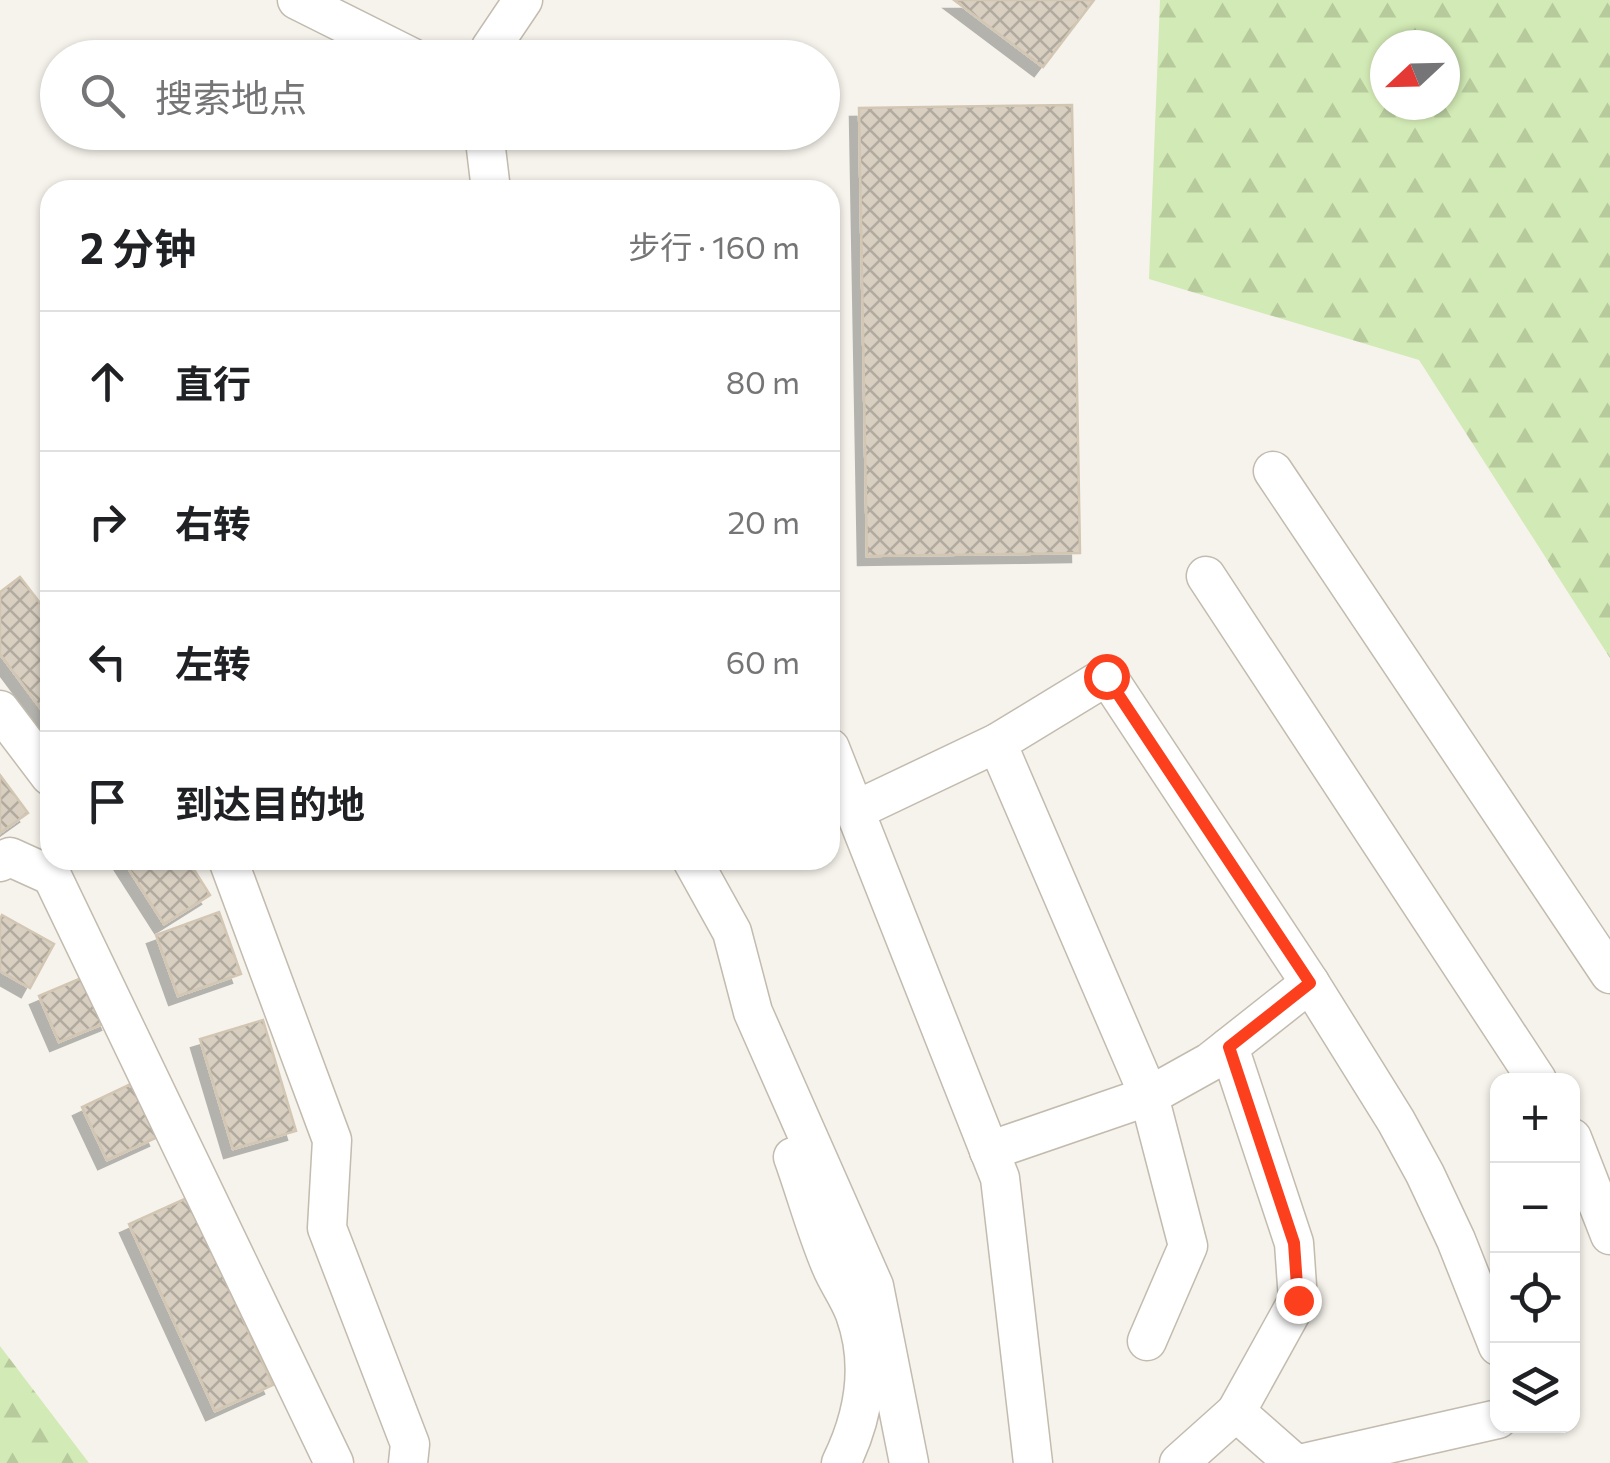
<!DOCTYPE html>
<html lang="zh">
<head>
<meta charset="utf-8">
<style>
	body { margin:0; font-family:Commissioner,"Noto Sans SC",sans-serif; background:#f2f2f2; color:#202124 }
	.controls { position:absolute; right:30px; bottom:30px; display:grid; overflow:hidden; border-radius:20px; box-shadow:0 2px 8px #0004 }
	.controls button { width:90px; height:90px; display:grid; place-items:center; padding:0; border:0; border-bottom:2px solid #e0e0e0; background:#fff; color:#202124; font:50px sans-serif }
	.compass { position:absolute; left:1370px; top:30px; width:90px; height:90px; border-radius:50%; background:#fff; box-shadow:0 2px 8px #0004; rotate:248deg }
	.stop { position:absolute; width:30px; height:30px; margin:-22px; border:8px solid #fc3f1d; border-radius:50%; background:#fff }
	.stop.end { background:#fc3f1d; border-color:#fff; box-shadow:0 2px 10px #0008 }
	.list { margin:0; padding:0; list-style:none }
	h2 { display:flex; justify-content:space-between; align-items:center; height:130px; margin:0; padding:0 40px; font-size:42px }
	h2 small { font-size:32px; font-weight:400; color:#757577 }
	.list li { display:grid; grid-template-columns:65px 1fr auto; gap:30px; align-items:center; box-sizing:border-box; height:140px; padding:0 40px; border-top:2px solid #e0e0e0 }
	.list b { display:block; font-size:38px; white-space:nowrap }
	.list em { font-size:32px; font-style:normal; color:#757577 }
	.icon { flex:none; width:55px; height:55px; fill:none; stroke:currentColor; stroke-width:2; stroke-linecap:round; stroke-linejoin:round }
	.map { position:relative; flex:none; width:1610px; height:1463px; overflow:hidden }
	.search { position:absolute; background:#fff; box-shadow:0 2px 8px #0004; left:40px; top:40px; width:800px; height:110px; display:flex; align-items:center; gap:25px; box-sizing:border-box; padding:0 35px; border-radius:55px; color:#757577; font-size:38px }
	.panel { position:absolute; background:#fff; box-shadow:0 2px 8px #0004; left:40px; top:180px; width:800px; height:690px; border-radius:30px }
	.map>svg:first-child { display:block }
	.forest { fill:url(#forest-firs); fill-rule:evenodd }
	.building { fill:url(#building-cross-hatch); stroke:#d3c7b4; stroke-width:2.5; filter:url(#shadow) }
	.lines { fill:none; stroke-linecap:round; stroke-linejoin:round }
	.minor-casing { stroke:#c2bbae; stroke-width:41 }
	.minor { stroke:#fff; stroke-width:38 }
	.route { stroke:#fc3f1d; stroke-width:12 }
</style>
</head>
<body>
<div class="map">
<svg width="1610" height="1463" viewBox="0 0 1610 1463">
	<defs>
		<pattern id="forest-firs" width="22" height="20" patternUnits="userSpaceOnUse" patternTransform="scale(2.5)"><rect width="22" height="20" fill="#d2eab5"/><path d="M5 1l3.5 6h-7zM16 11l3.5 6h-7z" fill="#b6ca9c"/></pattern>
		<pattern id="building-cross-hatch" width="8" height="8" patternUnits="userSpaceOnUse" patternTransform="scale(2.5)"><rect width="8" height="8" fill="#d8cfc1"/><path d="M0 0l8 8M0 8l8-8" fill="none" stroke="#b1aa9e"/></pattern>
		<filter id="shadow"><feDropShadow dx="-9" dy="9" stdDeviation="0" flood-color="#0004"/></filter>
	</defs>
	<rect width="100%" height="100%" fill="#f6f3ec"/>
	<g class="forest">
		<path d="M 1160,0 L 1610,0 L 1610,658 L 1419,360 L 1149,279 ZM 1385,45 L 1445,45 L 1445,105 L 1385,105 Z"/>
		<polygon points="0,1346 89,1463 0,1463"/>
	</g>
	<g class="building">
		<polygon points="954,0 1094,0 1043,67"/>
		<polygon points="1072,105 1080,553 867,556 859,108"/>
		<polygon points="20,577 50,616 50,721 0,654 0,592"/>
		<polygon points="0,775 28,813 0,833"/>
		<polygon points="123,860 188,860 210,895 164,924"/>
		<polygon points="219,912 241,974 178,996 156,935"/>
		<polygon points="2,915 54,944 30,988 0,971 0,919"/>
		<polygon points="91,974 110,1021 59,1042 39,996"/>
		<polygon points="263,1020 296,1131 233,1149 200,1039"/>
		<polygon points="133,1083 158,1137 107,1160 82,1107"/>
		<polygon points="187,1198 273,1385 215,1411 129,1224"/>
	</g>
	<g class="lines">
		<defs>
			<g id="minor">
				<polyline points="297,0 413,58"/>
				<polyline points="489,58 490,49 523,0"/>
				<polyline points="484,132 491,190"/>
				<polyline points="1273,471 1610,974"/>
				<polyline points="1206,576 1537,1080"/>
				<polyline points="0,710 50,776"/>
				<polyline points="997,743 1149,1096 1188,1246 1147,1341"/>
				<polyline points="830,748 1000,1178 1033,1463"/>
				<polyline points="854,811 997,743 1107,676 1310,983 1396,1121 1425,1174 1456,1240 1498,1346"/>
				<polyline points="228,860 332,1140 327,1228 410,1444 408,1463"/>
				<polyline points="692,860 732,932 753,1012 874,1286 909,1463"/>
				<polyline points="0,862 10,857 52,876 334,1463"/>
				<polyline points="1229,1047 1294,1243 1298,1300 1236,1412"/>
				<polyline points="1572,1138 1610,1235"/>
				<polyline points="989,1151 1149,1096 1210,1062 1310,983"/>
				<path d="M 793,1157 C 806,1193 816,1231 831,1266 C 838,1283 849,1297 855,1314 C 873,1364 864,1416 841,1463"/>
				<polyline points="1179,1463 1236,1412 1294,1463"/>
				<polyline points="1304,1463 1498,1419"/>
			</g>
		</defs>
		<use href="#minor" class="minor-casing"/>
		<use href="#minor" class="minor"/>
	</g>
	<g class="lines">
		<polyline class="route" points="1106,676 1310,983 1229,1047 1294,1243 1298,1300"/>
	</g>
</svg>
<div class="controls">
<button>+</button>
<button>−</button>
<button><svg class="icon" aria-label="locate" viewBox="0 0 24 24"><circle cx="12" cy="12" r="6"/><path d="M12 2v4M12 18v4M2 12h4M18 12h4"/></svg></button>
<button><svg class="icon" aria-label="layers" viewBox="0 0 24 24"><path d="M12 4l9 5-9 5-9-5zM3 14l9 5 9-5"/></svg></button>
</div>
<svg class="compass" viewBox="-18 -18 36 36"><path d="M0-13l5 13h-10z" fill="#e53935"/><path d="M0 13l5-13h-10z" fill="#757577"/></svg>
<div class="stop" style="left:1106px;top:676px"></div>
<div class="stop end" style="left:1298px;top:1300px"></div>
<div class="search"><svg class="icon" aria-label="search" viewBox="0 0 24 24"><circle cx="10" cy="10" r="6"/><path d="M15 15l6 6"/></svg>搜索地点</div>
<section class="panel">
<h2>2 分钟<small>步行 · 160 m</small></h2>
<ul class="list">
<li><svg class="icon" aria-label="ahead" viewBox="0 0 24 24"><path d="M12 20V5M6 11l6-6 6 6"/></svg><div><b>直行</b></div><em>80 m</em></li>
<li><svg class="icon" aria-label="right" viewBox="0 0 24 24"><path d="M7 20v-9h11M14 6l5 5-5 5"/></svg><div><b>右转</b></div><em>20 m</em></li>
<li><svg class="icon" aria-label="left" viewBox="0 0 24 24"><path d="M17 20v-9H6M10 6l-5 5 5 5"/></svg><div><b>左转</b></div><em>60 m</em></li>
<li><svg class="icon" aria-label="arrive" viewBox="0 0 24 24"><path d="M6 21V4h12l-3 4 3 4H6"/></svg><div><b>到达目的地</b></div></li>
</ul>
</section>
</div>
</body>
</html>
